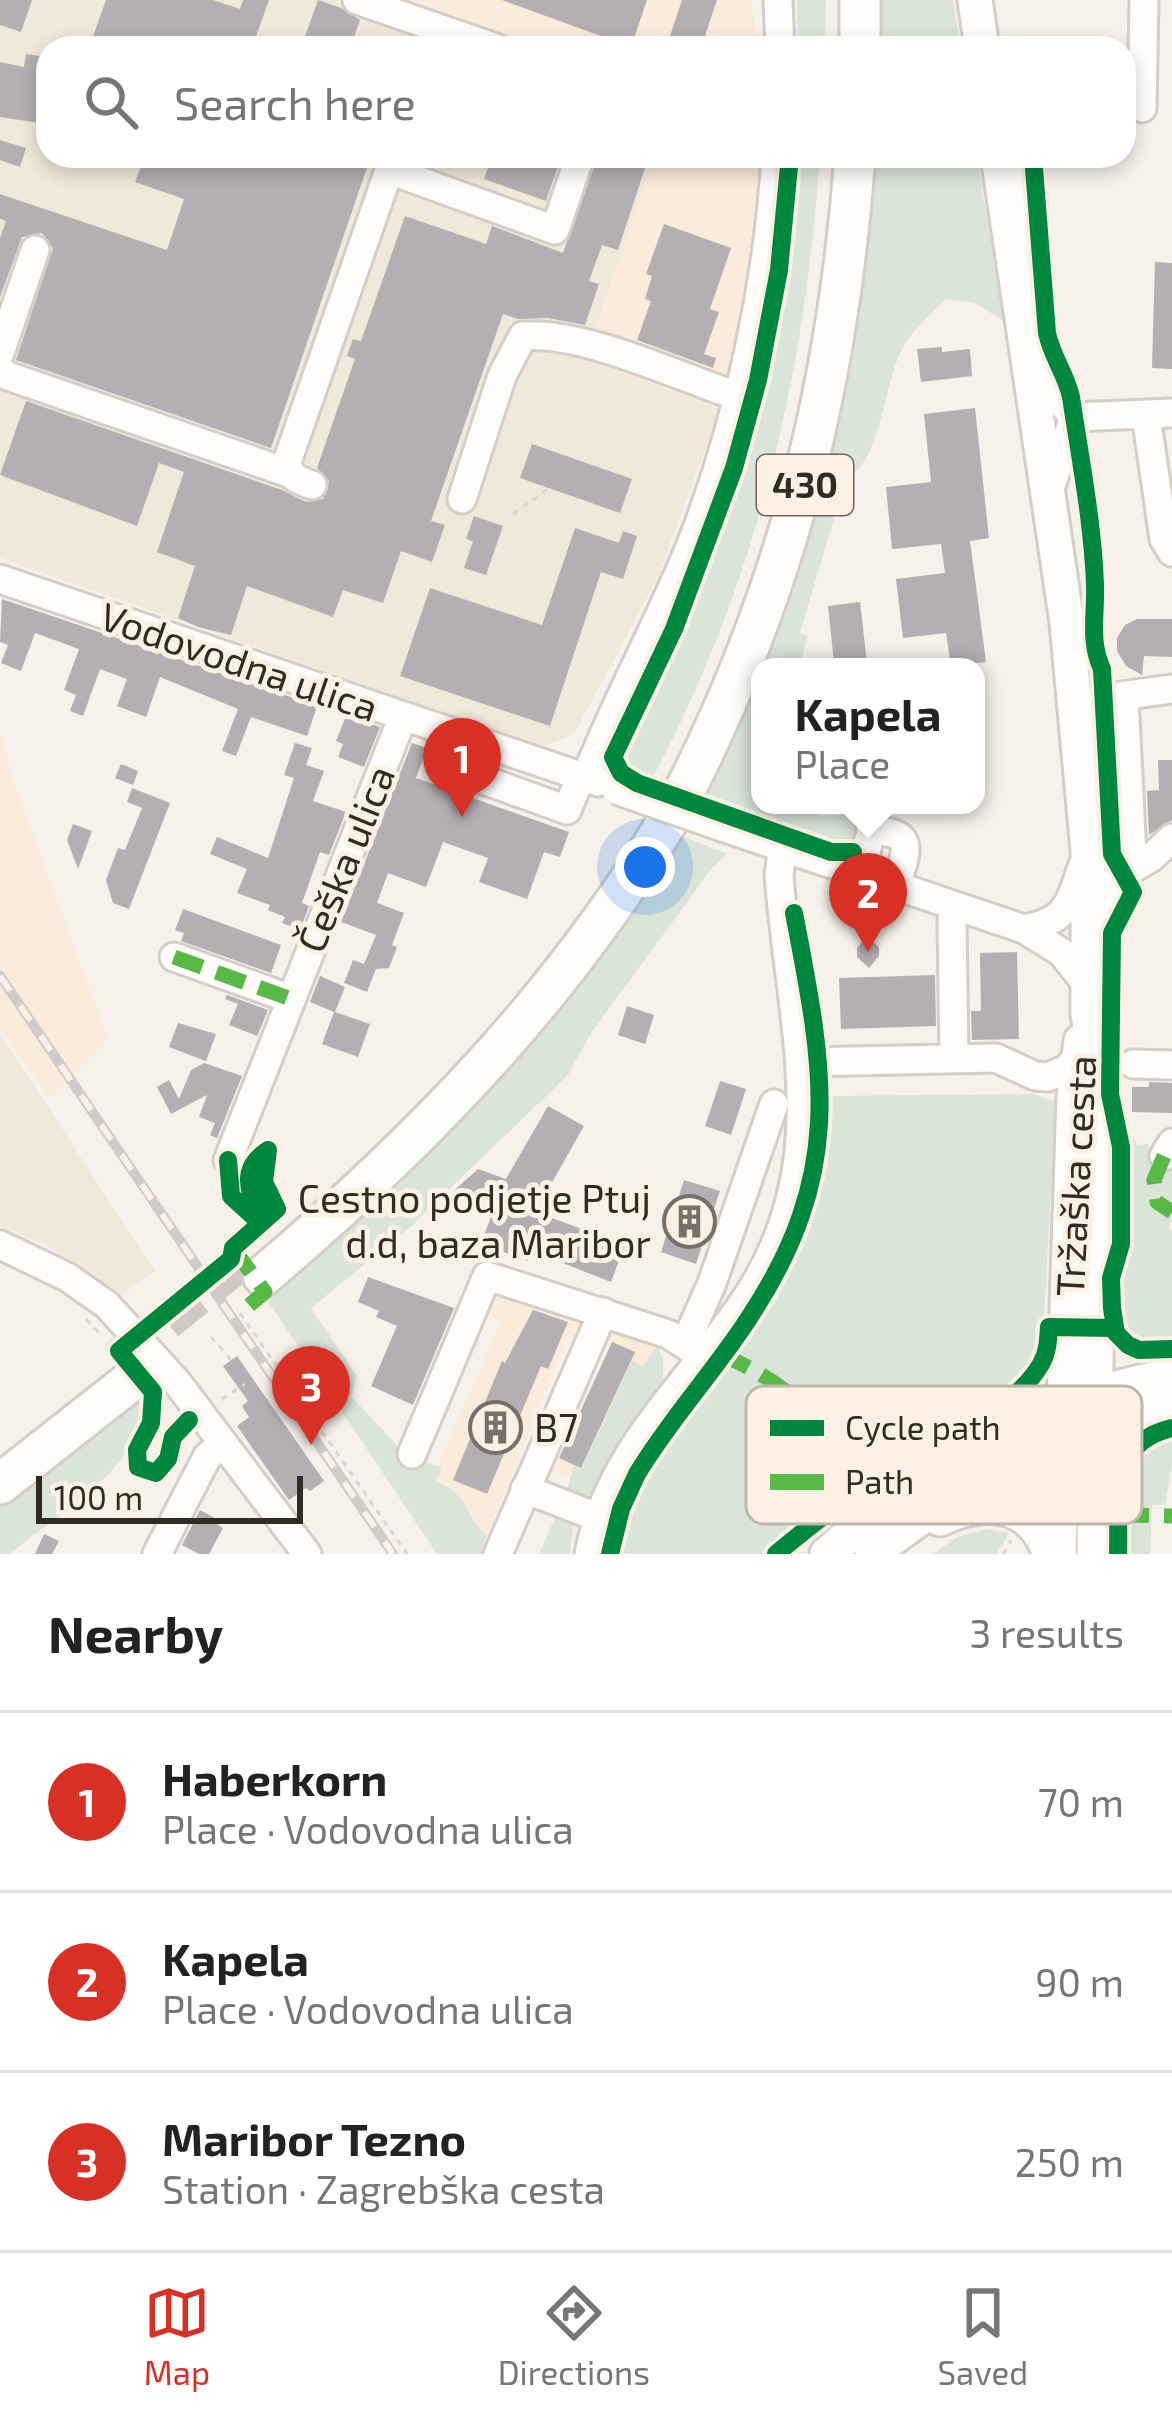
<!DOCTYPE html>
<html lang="en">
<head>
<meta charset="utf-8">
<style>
	body { margin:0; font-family:"Exo 2",sans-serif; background:#f2f2f2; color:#222 }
	.scale { position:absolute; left:36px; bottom:30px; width:267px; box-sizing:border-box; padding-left:12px; border:6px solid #322b23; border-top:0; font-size:33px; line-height:42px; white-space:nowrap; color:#322b23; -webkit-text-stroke:9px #fdf1e5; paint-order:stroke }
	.you { position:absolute; left:645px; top:867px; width:42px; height:42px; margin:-30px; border:9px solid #fff; border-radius:50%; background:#1a73e8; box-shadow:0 0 0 18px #1a73e833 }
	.badge { display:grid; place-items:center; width:78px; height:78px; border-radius:50%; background:#d93025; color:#fff; font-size:39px; font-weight:700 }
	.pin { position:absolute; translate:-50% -99px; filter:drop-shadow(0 3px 6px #0008) }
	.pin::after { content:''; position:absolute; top:63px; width:42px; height:36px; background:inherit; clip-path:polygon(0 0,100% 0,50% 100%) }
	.popup { position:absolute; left:751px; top:658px; width:234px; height:156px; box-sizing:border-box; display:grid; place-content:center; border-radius:24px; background:#fff; filter:drop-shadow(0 3px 9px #0005); font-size:39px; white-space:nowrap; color:#767676 }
	.popup b { font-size:45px; color:#222 }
	.popup::after { content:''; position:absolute; left:50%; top:100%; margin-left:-24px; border:24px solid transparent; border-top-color:#fff }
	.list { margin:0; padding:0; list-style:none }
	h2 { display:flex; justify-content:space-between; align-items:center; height:156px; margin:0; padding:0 48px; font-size:51px }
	h2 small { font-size:39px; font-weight:400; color:#767676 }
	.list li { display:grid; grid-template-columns:78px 1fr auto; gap:36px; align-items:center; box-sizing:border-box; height:180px; padding:0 48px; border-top:3px solid #e0e0e0 }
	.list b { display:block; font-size:45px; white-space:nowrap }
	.list p { margin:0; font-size:39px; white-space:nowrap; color:#767676 }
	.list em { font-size:39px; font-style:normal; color:#767676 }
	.icon { flex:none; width:66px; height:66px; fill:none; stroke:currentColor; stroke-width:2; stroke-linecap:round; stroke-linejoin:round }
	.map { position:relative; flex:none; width:1172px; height:1554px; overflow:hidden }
	.search { position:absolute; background:#fff; box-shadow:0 6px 18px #0003; left:36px; right:36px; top:36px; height:132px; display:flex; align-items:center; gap:30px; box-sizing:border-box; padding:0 42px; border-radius:36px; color:#767676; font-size:45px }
	.sheet { height:696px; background:#fff }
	nav { display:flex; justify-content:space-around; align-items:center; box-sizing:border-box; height:168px; border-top:3px solid #e0e0e0; background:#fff; font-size:33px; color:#767676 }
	nav a { display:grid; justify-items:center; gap:6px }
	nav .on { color:#d93025 }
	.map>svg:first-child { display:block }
	.built { fill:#fbebda }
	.industrial { fill:#f0e9da }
	.green { fill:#dae4d9 }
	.building { fill:#b3afb2 }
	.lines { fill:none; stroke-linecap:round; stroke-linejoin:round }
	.highway-tunnel { stroke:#d0c9c3; stroke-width:39; stroke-dasharray:39 20; stroke-linecap:butt }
	.minor-casing { stroke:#d4cec7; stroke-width:33 }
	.major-casing { stroke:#d4cec7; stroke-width:39 }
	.highway-casing { stroke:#d4cec7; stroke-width:45 }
	.path { stroke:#d8d7d4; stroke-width:3; stroke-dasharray:6 6; stroke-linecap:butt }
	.minor { stroke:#fefdfc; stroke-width:27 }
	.major { stroke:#fefdfc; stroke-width:33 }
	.highway { stroke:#fefdfc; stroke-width:39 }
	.rail-casing { stroke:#ceccca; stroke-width:10 }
	.rail { stroke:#fdf1e5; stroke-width:6; stroke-dasharray:18; stroke-linecap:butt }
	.minor-bridge-casing { stroke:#d4cec7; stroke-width:33; stroke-linecap:butt }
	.minor-bridge { stroke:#fefdfc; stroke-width:27 }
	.quiet { stroke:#58b947; stroke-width:15; stroke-dasharray:30 15; stroke-linecap:butt }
	.cycleway-casing { stroke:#fdf1e5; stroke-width:26 }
	.cycleway { stroke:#00873e; stroke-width:18 }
	.labels { text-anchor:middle; stroke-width:10; stroke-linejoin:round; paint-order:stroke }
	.shield { fill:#fdf1e5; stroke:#6f665d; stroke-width:3 }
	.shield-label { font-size:36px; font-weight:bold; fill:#322b23 }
	.street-label { font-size:39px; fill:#322b23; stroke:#fdf1e5 }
	.poi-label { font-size:39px; fill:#322b23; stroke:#fdf1e5; text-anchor:end }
	.key { fill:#fdf1e5; stroke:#c0b6ab; stroke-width:3 }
	.key-label { font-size:33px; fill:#322b23 }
</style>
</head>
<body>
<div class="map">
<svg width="1172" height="1554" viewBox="0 0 1172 1554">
	<rect width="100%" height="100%" fill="#f7f1eb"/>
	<g class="built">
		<polygon points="332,0 752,0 756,48 474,48"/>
		<polygon points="655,156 765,156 748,294 720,410 585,359"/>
		<polygon points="0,731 15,786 108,1039 51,1098 0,1029"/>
		<polygon points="482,1267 666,1319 657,1345 643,1367 632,1360 634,1352 608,1341 556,1456 574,1465 568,1478 530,1463 581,1341 567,1336 487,1535 479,1529 473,1513 428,1488 501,1322 474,1309"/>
	</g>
	<g class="industrial">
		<polygon points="0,0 332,0 474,48 48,48 48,156 655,156 585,358 720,410 657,579 574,734 548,745 534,744 0,558"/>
		<polygon points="0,1034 155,1271 121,1295 44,1244 0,1226"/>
	</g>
	<g class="green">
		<polygon points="797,0 826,0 825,48 798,48"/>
		<polygon points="866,0 953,0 961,48 866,48"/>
		<path d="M 796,156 L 820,156 C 805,375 756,588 650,782 L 628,773 L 617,758 C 631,724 651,693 666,660 C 736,502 788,329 796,156 Z"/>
		<path d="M 864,156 L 977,156 L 1004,321 L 975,303 L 946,299 C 933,312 917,326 906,342 C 882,380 884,459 845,481 L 800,633 L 808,636 L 799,667 L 760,667 L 760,805 L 818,805 L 820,816 L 857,813 L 861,823 L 857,841 L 837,848 L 692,797 L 739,712 Z"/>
		<path d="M 679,835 L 727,854 L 712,868 L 591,1033 L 568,1075 L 409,1228 L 311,1308 L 357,1376 L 351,1396 L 403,1452 L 442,1468 L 436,1481 C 473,1497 464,1517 487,1535 L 481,1550 L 488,1554 L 437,1554 L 266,1298 L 278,1279 L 325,1249 L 500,1079 L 575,989 L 636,904 Z"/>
		<path d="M 1033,1094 L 1056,1102 L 1042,1352 L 1014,1385 L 889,1462 L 765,1554 L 617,1554 C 633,1461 705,1395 756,1319 C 774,1292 791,1260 805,1231 C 824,1189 825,1140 828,1096 Z"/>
		<polygon points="1134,1139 1138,1145 1148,1144 1151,1170 1157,1175 1172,1165 1172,1217 1168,1229 1172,1230 1172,1346 1136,1346 1117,1324 1125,1212 1124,1143"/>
		<polygon points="657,1345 663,1358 663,1385 593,1493 583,1497 566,1493 574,1465 582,1468 632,1360 643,1367"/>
		<path d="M 146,1388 C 150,1465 62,1511 9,1554 L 0,1554 L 0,1494 Z"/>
		<polygon points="1172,1435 1172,1466 1165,1505 1152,1505 1150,1554 1124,1554 1132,1456 1146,1445"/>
		<polygon points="558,1511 574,1520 570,1554 539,1554"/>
		<polygon points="987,1529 1009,1533 997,1554 933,1554 957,1537"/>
	</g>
	<g class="building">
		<polygon points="0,0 32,0 21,32 0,25"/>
		<polygon points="106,0 213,0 240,9 243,0 269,0 252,48 109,48 91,42"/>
		<polygon points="318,0 341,8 360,20 350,48 301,48"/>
		<polygon points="502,0 647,0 631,47"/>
		<polygon points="682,0 717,0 701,48 666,48"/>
		<polygon points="26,54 48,57 40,123 0,117 0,62 24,67"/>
		<polygon points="0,140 26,148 20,167 0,160"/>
		<polygon points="145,156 371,156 271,448 16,360 53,248 42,233 22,237 0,297 0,238 6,221 0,219 0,194 167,250 184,199 135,182"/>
		<polygon points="492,156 529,156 558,166 546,201 484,179"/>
		<polygon points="598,156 649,156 618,250 602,245 589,281 599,284 585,325 548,318 518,319 503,314 431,521 445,525 432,562 401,551 383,603 343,590 333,617 247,586 231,635 198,627 178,618 195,566 157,552 184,472 159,463 137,526 0,475 26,401 282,490 306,502 323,499 329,481 317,468 355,359 347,356 353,339 361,341 405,216 486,244 492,226 563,253"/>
		<polygon points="664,224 731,248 710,309 719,312 704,354 716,358 713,368 637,340 651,301 645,299 652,276 646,274"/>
		<polygon points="1155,262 1172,263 1172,369 1152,368"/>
		<polygon points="942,347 942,352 970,349 972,376 921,382 917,349"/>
		<polygon points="975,408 989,538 970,541 986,662 951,666 946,633 903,638 896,579 945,573 941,544 892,549 886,487 931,482 924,414"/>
		<polygon points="532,444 632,479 620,513 520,478"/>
		<polygon points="474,516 503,526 486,575 464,568 473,541 466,539"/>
		<polygon points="575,528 619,543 623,531 637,536 623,579 601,572 550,726 400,676 430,588 542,625"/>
		<polygon points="2,599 317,706 307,736 251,717 236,756 222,751 238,709 160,677 146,717 117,706 127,679 100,669 83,716 70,711 76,695 64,690 79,649 35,633 21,671 1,663 8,645 0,642"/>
		<polygon points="860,602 867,663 834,663 828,606"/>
		<polygon points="1137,619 1172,619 1172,657 1144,656 1142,675 1126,666 1117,651 1117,638 1125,625"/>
		<polygon points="346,716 380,727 364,767 338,757 343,744 336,741"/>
		<polygon points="295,743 312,748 306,765 324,771 313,801 346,812 329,855 320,852 302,903 309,906 300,930 282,923 285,917 268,910 270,905 237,893 247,869 210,854 217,837 268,858 294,778 284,775"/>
		<polygon points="412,743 427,748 416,778 569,832 560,857 544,852 527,899 479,882 488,858 443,842 426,887 388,873 377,903 404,913 392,945 397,947 389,968 376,969 367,992 344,983 353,960 364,964 376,935 341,922"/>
		<polygon points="1158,760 1172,760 1172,820 1149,835 1147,791 1159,790"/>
		<polygon points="121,764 138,771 133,785 115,778"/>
		<polygon points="132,788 170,803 129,909 113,903 106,880 118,848 125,850 142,808 127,802"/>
		<polygon points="73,824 92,831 78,869 67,840"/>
		<polygon points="183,909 281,945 271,973 181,941 184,933 175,930"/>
		<polygon points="863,941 872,941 879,947 879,956 869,968 857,957 857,948"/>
		<polygon points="1017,952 1019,1039 972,1040 971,1011 981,1011 980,953"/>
		<polygon points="935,975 936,1026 841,1029 839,978"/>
		<polygon points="320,976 345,987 335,1012 370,1024 358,1057 322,1044 334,1012 310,1002"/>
		<polygon points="227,995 268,1010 257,1036 229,1025 238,1004 225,999"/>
		<polygon points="627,1006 654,1015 645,1044 618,1035"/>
		<polygon points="178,1023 216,1034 206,1061 169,1047"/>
		<polygon points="204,1063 242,1076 217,1138 210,1135 215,1123 199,1117 207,1095 171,1114 157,1087 169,1080 179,1099 191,1070"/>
		<polygon points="720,1081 746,1089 731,1135 705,1126"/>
		<polygon points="1149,1082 1172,1083 1172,1113 1132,1112 1132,1087 1149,1087"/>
		<polygon points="548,1106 584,1126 546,1193 552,1195 544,1215 625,1245 611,1282 532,1251 528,1261 481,1244 493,1211 450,1194 478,1169 506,1179"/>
		<polygon points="684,1180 720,1191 696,1264 661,1252"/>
		<polygon points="368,1277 454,1308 413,1405 371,1386 397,1326 376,1317 379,1311 358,1302"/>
		<polygon points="533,1310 568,1322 548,1369 541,1366 487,1494 453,1480 502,1361 505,1363"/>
		<polygon points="612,1342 635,1352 581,1468 559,1458"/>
		<polygon points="237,1356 324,1481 310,1491 306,1488 289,1500 237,1426 249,1417 242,1406 248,1401 223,1366"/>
		<polygon points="200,1510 220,1521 218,1525 223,1528 209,1554 199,1554 182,1545"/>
		<polygon points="44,1534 59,1541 52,1554 35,1554"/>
	</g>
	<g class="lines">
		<g class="highway-tunnel">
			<polyline points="643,814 660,785"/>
			<polyline points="120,1358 249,1254"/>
		</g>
		<defs>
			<g id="minor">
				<polyline points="357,0 496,48"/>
				<polyline points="778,0 780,48"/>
				<polyline points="1142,108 1144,0"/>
				<polyline points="389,170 555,230 580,156"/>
				<polyline points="1022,306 1035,263 1027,156"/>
				<polyline points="0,353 35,250"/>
				<polyline points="1030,361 1041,381 1074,417"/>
				<polyline points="0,369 5,375 289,473"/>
				<polyline points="1146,415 1164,539 1172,552"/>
				<polyline points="1074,417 1172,413"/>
				<path d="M 312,485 C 298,480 290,478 287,462 L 394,156"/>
				<polyline points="1049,492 1074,417"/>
				<path d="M 462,499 L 502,376 L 523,336 C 583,331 677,376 737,396"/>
				<polyline points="0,579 598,782"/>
				<polyline points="1076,702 1172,689"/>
				<polyline points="467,740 459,771 567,810 581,776"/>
				<path d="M 586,777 C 617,697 660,622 692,542 C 739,421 768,285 776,156"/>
				<polyline points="722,827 1024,929 1061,952 1089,987"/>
				<path d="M 871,831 C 918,831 906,852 896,886"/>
				<polyline points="861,873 871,831 869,805"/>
				<polyline points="1123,874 1152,857 1172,838"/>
				<polyline points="1090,919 1132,855 1124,697"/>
				<path d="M 1024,929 C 1067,921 1069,905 1082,867"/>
				<polyline points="174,957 291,999"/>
				<polyline points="954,1058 952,919 957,907"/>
				<polyline points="803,1062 996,1058 1035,1076 1048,1077 1067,1069 1078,1056"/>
				<polyline points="1133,1064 1172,1065"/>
				<polyline points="1164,1156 1172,1143"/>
				<polyline points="228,1160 402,719"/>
				<polyline points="0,1245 67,1277 107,1305"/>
				<polyline points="685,1344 712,1283 774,1104"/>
				<polyline points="176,1381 307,1554"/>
				<polyline points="412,1454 487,1276 668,1334 701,1355"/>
				<polyline points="525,1489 597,1517"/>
				<polyline points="157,1554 207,1457 223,1443"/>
				<polyline points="498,1554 603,1312"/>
				<path d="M 589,1554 C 607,1453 690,1382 745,1300 C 838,1162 790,1026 779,875 L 783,846"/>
			</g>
			<g id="major">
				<polyline points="975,0 982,48"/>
				<polyline points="998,156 1067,623 1088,851 1088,1014 1099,1091 1094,1554"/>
				<path d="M 940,1519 C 984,1498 1031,1500 1050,1554"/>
				<path d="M 827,1554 C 878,1510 932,1462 993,1431 C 1048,1404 1112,1388 1172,1375"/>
				<path d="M 872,1554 C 966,1480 1056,1434 1172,1404"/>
				<polyline points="1059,1554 1074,1095 1081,1041"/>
			</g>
			<g id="highway">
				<polyline points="860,48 860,0"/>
				<path d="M 683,794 C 788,588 838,386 855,156"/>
				<path d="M 263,1276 C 420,1143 560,999 667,822"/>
				<polyline points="0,1484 136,1377"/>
			</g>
		</defs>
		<use href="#minor" class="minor-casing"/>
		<use href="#major" class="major-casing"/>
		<use href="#highway" class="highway-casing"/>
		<g class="path">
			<polyline points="513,514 549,488"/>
			<polyline points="230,1190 257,1185 272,1214"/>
			<polyline points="240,1313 407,1554"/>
			<polyline points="86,1319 99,1333"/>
			<polyline points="211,1337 231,1360"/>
			<polyline points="222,1399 245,1384"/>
			<polyline points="1003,1554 1011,1540"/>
		</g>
		<use href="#minor" class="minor"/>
		<use href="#major" class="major"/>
		<use href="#highway" class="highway"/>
		<defs>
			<polyline id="rail" points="0,976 393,1554"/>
		</defs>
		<use href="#rail" class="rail-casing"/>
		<use href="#rail" class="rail"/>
		<defs>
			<g id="minor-bridge">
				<polyline points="616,790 722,827"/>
				<polyline points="107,1305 176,1381"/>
			</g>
		</defs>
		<use href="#minor-bridge" class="minor-bridge-casing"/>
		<use href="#minor-bridge" class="minor-bridge"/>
		<g class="quiet">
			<polyline points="174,957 291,999"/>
			<polyline points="1164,1156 1154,1180 1157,1202 1172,1212"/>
			<polyline points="233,1248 265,1292 240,1313"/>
			<path d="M 721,1355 C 781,1377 828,1428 878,1466"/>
			<polyline points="1119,1515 1172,1516"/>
		</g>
		<defs>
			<g id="cycleway">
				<polyline points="790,156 779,270 758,380 734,468 674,629 613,757 621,773 637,783 831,852 853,852"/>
				<path d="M 1033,156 L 1047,333 C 1052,357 1066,374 1071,397 C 1080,458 1093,524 1095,585 C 1096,615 1089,641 1102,669 L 1112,854 L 1133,892 L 1112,933 L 1110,1094 L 1121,1147 L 1121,1244 L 1111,1278 L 1112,1308 L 1116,1333 L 1128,1345 L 1139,1350 L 1172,1349"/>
				<polyline points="985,1414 1022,1486 1034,1491 1120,1494"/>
				<path d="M 189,1420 L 173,1437 L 168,1459 L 156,1473 L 138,1467 L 137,1450 L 151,1423 L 153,1392 L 119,1351 L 231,1259 L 233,1248 L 277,1209 L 264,1182 L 268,1150 C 242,1167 246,1190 261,1214 L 254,1217 L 231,1196 L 228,1160"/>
				<path d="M 610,1554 L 621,1509 L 637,1474 C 670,1419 714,1372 749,1318 C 845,1172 825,1074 794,913"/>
				<path d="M 776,1554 C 812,1524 849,1495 889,1470 C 934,1441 1014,1412 1041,1364 C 1048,1352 1048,1340 1049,1327 L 1114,1328"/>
				<path d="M 1118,1554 C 1120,1500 1107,1443 1172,1428"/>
			</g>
		</defs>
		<use href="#cycleway" class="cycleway-casing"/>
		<use href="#cycleway" class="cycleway"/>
	</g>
	<defs>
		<symbol id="building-ring" viewBox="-11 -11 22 22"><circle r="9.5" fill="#fdf1e5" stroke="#777069" stroke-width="1.5"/><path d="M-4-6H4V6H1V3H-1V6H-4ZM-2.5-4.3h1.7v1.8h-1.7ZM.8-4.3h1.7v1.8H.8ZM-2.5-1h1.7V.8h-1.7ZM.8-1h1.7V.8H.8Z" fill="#777069"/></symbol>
	</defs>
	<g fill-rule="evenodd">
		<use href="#building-ring" x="660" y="1192" width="59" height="59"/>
		<use href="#building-ring" x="466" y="1398" width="59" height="59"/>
	</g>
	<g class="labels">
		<rect class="shield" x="757" y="455" width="96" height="60" rx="9"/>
		<g class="shield-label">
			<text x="805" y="498">430</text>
		</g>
		<g class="street-label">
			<text transform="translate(239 662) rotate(19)" y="14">Vodovodna ulica</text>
			<text transform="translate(346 859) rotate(-68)" y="14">Češka ulica</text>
			<text transform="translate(1076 1176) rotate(-87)" y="14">Tržaška cesta</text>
		</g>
		<g class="poi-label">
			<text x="651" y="1213">Cestno podjetje Ptuj<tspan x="651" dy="45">d.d, baza Maribor</tspan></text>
			<text x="534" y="1442" text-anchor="start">B7</text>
		</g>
	</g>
	<rect x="746" y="1386" width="396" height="138" rx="18" class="key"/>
	<rect x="770" y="1420" width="54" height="16" fill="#00873e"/>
	<rect x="770" y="1474" width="54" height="16" fill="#58b947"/>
	<g class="key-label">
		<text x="845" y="1440">Cycle path</text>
		<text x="845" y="1494">Path</text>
	</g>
</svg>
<div class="scale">100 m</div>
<div class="you"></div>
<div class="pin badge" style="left:462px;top:817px">1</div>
<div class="pin badge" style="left:868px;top:952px">2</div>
<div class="popup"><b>Kapela</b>Place</div>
<div class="pin badge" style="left:311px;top:1445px">3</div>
<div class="search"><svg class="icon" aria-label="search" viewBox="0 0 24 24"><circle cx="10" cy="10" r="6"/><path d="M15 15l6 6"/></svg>Search here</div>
</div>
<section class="sheet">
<h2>Nearby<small>3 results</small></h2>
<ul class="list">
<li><span class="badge">1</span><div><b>Haberkorn</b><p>Place · Vodovodna ulica</p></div><em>70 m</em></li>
<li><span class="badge">2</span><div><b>Kapela</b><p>Place · Vodovodna ulica</p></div><em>90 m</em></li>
<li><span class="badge">3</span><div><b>Maribor Tezno</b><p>Station · Zagrebška cesta</p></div><em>250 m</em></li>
</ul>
</section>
<nav>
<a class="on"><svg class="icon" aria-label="map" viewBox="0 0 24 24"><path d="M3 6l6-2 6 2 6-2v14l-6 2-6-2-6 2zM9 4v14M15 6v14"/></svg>Map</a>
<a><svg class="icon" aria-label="directions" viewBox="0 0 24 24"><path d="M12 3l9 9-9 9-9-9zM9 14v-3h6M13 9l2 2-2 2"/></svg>Directions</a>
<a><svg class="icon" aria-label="saved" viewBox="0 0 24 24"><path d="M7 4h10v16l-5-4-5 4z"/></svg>Saved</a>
</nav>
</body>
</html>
